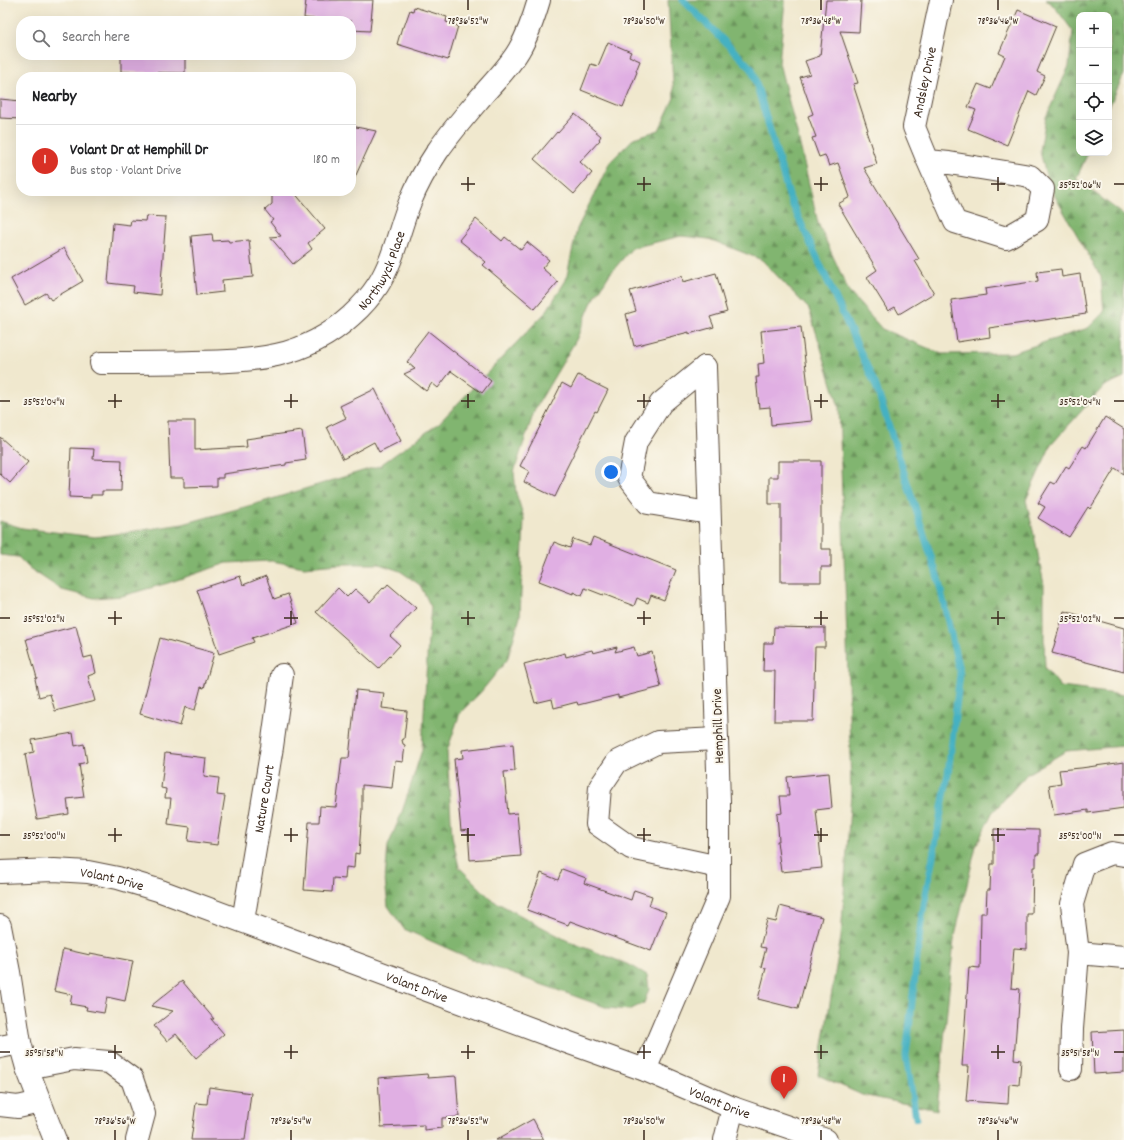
<!DOCTYPE html>
<html lang="en">
<head>
<meta charset="utf-8">
<style>
	body { margin:0; font-family:Dekko,sans-serif; background:#f6f6f6; color:#202124 }
	.controls { position:absolute; right:12px; top:12px; display:grid; overflow:hidden; border-radius:8px; box-shadow:0 4px 16px #0002 }
	.controls button { width:36px; height:36px; display:grid; place-items:center; padding:0; border:0; border-bottom:1px solid #e0e0e0; background:#fff; color:#202124; font:20px sans-serif }
	.you { position:absolute; left:611px; top:472px; width:14px; height:14px; margin:-10px; border:3px solid #fff; border-radius:50%; background:#1a73e8; box-shadow:0 0 0 6px #1a73e833 }
	.badge { display:grid; place-items:center; width:26px; height:26px; border-radius:50%; background:#d93025; color:#fff; font-size:13px; font-weight:700 }
	.pin { position:absolute; translate:-50% -33px; filter:drop-shadow(0 1px 2px #0008) }
	.pin::after { content:''; position:absolute; top:21px; width:14px; height:12px; background:inherit; clip-path:polygon(0 0,100% 0,50% 100%) }
	.list { margin:0; padding:0; list-style:none }
	h2 { display:flex; justify-content:space-between; align-items:center; height:52px; margin:0; padding:0 16px; font-size:17px }
	h2 small { font-size:13px; font-weight:400; color:#757577 }
	.list li { display:grid; grid-template-columns:26px 1fr auto; gap:12px; align-items:center; box-sizing:border-box; height:72px; padding:0 16px; border-top:1px solid #e0e0e0 }
	.list b { display:block; font-size:15px; white-space:nowrap }
	.list p { margin:0; font-size:13px; white-space:nowrap; color:#757577 }
	.list em { font-size:13px; font-style:normal; color:#757577 }
	.icon { flex:none; width:22px; height:22px; fill:none; stroke:currentColor; stroke-width:2; stroke-linecap:round; stroke-linejoin:round }
	.map { position:relative; flex:none; width:1124px; height:1140px; overflow:hidden }
	.search { position:absolute; background:#fff; box-shadow:0 4px 16px #0002; left:16px; top:16px; width:340px; height:44px; display:flex; align-items:center; gap:10px; box-sizing:border-box; padding:0 14px; border-radius:16px; color:#757577; font-size:15px }
	.panel { position:absolute; background:#fff; box-shadow:0 4px 16px #0002; left:16px; top:72px; width:340px; height:124px; border-radius:16px }
	.map>svg:first-child { display:block }
	.forest { fill:url(#forest-firs); stroke:#5e7047 }
	.lines { fill:none; stroke-linecap:round; stroke-linejoin:round }
	.stream { stroke:#45b1c2; stroke-width:7 }
	.building { fill:#e0afe3 }
	.street-casing { stroke:#564638; stroke-width:24 }
	.street { stroke:#fff; stroke-width:22 }
	.ticks { fill:none; stroke:#3b2a1e; stroke-width:1.5 }
	.labels { text-anchor:middle; stroke-width:4; stroke-linejoin:round; paint-order:stroke }
	.street-label { font-size:14px; fill:#3b2a1e; stroke:#fbf7ec }
	.ticks-label { font-size:10px; text-anchor:middle; fill:#3b2a1e; stroke:#fbf7ec; stroke-width:4; stroke-linejoin:round; paint-order:stroke }
</style>
</head>
<body>
<div class="map">
<svg width="1124" height="1140" viewBox="0 0 1124 1140">
	<defs>
		<pattern id="forest-firs" width="22" height="20" patternUnits="userSpaceOnUse"><rect width="22" height="20" fill="#81b570"/><path d="M5 1l3.5 6h-7zM16 11l3.5 6h-7z" fill="#6b935b"/></pattern>
	</defs>
	<rect width="100%" height="100%" fill="#fbf7ec"/>
	<filter id="ink" filterUnits="userSpaceOnUse"><feTurbulence type="fractalNoise" baseFrequency=".025" numOctaves="2"/><feDisplacementMap in="SourceGraphic" scale="8" xChannelSelector="R" yChannelSelector="G"/><feConvolveMatrix kernelMatrix="1 2 1 2 8 2 1 2 1" color-interpolation-filters="sRGB"/></filter>
	<filter id="wash" filterUnits="userSpaceOnUse"><feTurbulence type="fractalNoise" baseFrequency=".012" numOctaves="4" result="noise"/><feDisplacementMap in="SourceGraphic" scale="16" xChannelSelector="R" yChannelSelector="G"/><feGaussianBlur stdDeviation="0.9" result="paint"/><feColorMatrix in="noise" values="0 0 0 0 0 0 0 0 0 0 0 0 0 0 0 0 0 1.4 0 .05"/><feComposite in="paint" operator="in"/></filter>
	<g filter="url(#wash)">
		<rect width="100%" height="100%" fill="#f0e8ce"/>
		<polygon class="forest" points="668,0 785,0 779,63 799,141 818,223 849,292 882,329 942,354 1012,353 1088,328 1104,312 1101,277 1048,184 1040,151 1046,117 1069,66 1073,31 1054,6 1046,0 1124,0 1124,74 1109,107 1109,15 1079,15 1079,153 1088,153 1076,179 1124,215 1124,377 1104,386 1051,445 1026,500 1036,544 1044,585 1044,639 1045,668 1061,687 1124,695 1124,746 1066,751 1027,774 992,813 976,846 954,940 937,1110 862,1095 818,1075 841,937 851,792 847,641 839,407 809,309 762,260 709,239 681,236 632,248 609,275 591,304 576,340 535,409 514,472 516,493 524,518 520,617 507,660 480,693 460,713 447,751 452,836 459,867 492,900 570,942 632,966 647,975 649,989 644,1003 629,1010 608,1008 476,961 404,929 388,906 385,880 388,846 402,812 422,750 428,640 431,607 420,585 400,571 379,564 339,564 304,567 272,561 227,563 168,583 122,596 94,598 62,590 29,568 18,557 0,555 0,521 22,528 95,537 183,524 259,503 379,466 438,424 546,312 566,280 577,229 610,162 634,138 659,130 674,98"/>
		<g class="lines">
			<polyline class="stream" points="683,0 752,69 790,199 876,386 938,578 960,674 948,774 921,922 906,1056 916,1118"/>
		</g>
		<g id="blocks">
			<g class="building">
				<polygon points="306,0 373,0 370,31 351,30 351,21 333,21 304,18"/>
				<polygon points="826,0 861,0 859,32 840,31 858,83 853,84 868,130 866,131 877,164 864,168 919,259 915,261 934,293 899,314 895,307 888,311 867,277 877,270 838,204 850,197 838,163 829,166 825,155 819,157 812,138 816,137 808,116 813,114 800,77 810,74 805,61 820,56"/>
				<polygon points="414,7 447,17 446,22 458,26 448,60 397,44 402,27 404,27 410,10 413,11"/>
				<polygon points="1018,10 1056,26 1037,72 1045,76 1036,95 1029,91 1007,145 968,129 976,110 968,107 978,84 991,89 1005,56 999,53"/>
				<polygon points="608,42 631,52 629,56 640,61 636,71 637,72 623,107 581,90 591,64 598,66"/>
				<polygon points="121,55 185,55 185,73 121,72"/>
				<polygon points="0,99 21,101 21,119 0,118"/>
				<polygon points="575,114 601,136 599,139 600,140 580,162 592,173 574,194 534,159 557,132 558,133"/>
				<polygon points="351,126 376,131 351,186"/>
				<polygon points="272,191 293,191 325,229 308,243 312,249 293,264 270,237 281,236 270,222 273,220 265,210 272,204"/>
				<polygon points="146,216 166,217 160,295 133,292 134,286 108,283 113,223 130,225 131,220 145,221"/>
				<polygon points="476,219 502,241 505,237 521,250 527,242 549,260 542,268 558,282 535,309 483,265 486,262 459,240"/>
				<polygon points="212,234 213,241 228,240 229,242 249,240 253,277 222,280 223,292 197,295 191,236"/>
				<polygon points="64,248 83,281 51,300 46,293 25,305 11,279"/>
				<polygon points="1061,269 1062,277 1080,274 1086,314 989,328 990,337 957,342 951,300 986,295 985,289 1038,281 1037,272"/>
				<polygon points="716,273 727,312 710,317 714,327 689,334 689,332 634,346 626,314 636,311 630,291 682,276 683,282"/>
				<polygon points="801,327 812,421 771,425 770,407 759,408 756,377 759,377 758,364 764,363 761,331"/>
				<polygon points="428,331 491,381 482,393 451,371 438,388 432,383 426,391 404,374 415,369 407,362 416,350 414,349"/>
				<polygon points="578,375 608,390 597,412 595,411 564,473 566,474 555,497 524,482 529,471 520,466 562,383 571,388"/>
				<polygon points="375,389 401,441 379,452 374,442 343,459 327,427 346,418 340,406"/>
				<polygon points="1105,417 1124,429 1124,474 1115,468 1090,509 1088,507 1069,537 1038,518 1045,507 1038,503 1051,482 1055,484 1066,466 1069,468 1083,446 1086,448"/>
				<polygon points="168,421 195,421 195,450 247,447 246,439 302,431 306,460 286,463 286,465 223,474 223,478 217,478 217,486 184,487 184,478 170,478"/>
				<polygon points="0,437 28,462 10,483 0,474"/>
				<polygon points="71,448 94,449 93,459 122,460 121,491 102,491 102,495 91,495 91,498 69,497"/>
				<polygon points="778,461 821,461 821,549 831,549 831,567 821,567 821,582 781,582 781,504 769,504 769,477 778,477"/>
				<polygon points="593,537 676,570 664,600 651,595 648,603 637,598 634,606 603,594 603,595 585,588 582,596 573,592 573,594 539,581 554,542 570,548 573,539 590,545"/>
				<polygon points="240,576 243,585 266,576 274,599 288,594 298,623 252,638 254,642 219,654 197,590"/>
				<polygon points="388,584 416,608 390,636 400,645 379,668 316,612 338,588 347,597 355,589 370,602 383,588 384,589"/>
				<polygon points="1064,611 1124,628 1124,672 1052,653"/>
				<polygon points="76,626 84,658 92,656 96,673 88,676 95,701 55,711 50,694 39,697 35,679 37,678 26,639"/>
				<polygon points="774,627 825,628 825,647 815,647 813,721 774,721 775,671 763,671 764,643 773,643"/>
				<polygon points="160,638 214,653 204,688 201,687 195,710 185,707 180,726 140,714"/>
				<polygon points="617,647 615,652 634,647 637,656 652,652 661,687 618,698 618,695 578,705 577,702 554,708 552,699 535,703 524,664 565,653 566,657 592,650 593,653"/>
				<polygon points="356,690 384,693 382,708 407,711 404,739 402,740 403,744 405,745 403,762 395,761 392,788 362,785 362,810 359,854 355,853 354,868 346,867 345,879 333,878 332,892 304,890 309,822 319,822 320,806 336,807 342,758 349,758"/>
				<polygon points="73,733 75,746 84,744 87,762 79,764 84,797 67,799 69,814 37,819 25,754 34,752 32,740"/>
				<polygon points="513,744 515,771 504,772 508,814 517,813 521,856 470,860 468,830 461,831 454,759 463,758 462,750"/>
				<polygon points="165,753 206,758 204,776 219,778 217,795 225,796 217,845 188,841 190,827 168,824 171,798 165,798 166,789 161,788"/>
				<polygon points="1124,762 1124,808 1088,813 1088,810 1054,815 1049,785 1061,783 1059,770 1081,768"/>
				<polygon points="829,773 832,808 816,810 822,868 781,872 777,841 779,841 777,814 782,813 780,796 789,796 787,777"/>
				<polygon points="994,829 1039,830 1039,854 1036,854 1036,867 1033,867 1032,914 1027,914 1027,949 1014,948 1011,988 1020,989 1018,1018 1017,1018 1014,1059 1021,1060 1019,1085 1009,1084 1008,1104 966,1101 969,1066 962,1066 969,967 980,968 981,913 986,913 987,890 990,890 991,864 994,864"/>
				<polygon points="562,869 586,878 584,883 631,900 634,890 652,896 649,906 666,912 651,951 570,921 568,925 527,910 541,873 558,880"/>
				<polygon points="780,906 822,917 798,1009 758,999 766,968 761,967 766,948 760,947 767,920 776,922"/>
				<polygon points="63,949 90,955 90,953 133,961 125,1001 107,997 104,1013 86,1010 87,1007 70,1004 72,995 54,991"/>
				<polygon points="182,981 214,1019 211,1019 224,1034 196,1058 176,1034 167,1041 154,1026 173,1011 151,1006"/>
				<polygon points="1124,1030 1124,1072 1094,1074 1092,1032"/>
				<polygon points="427,1074 428,1078 456,1076 459,1117 442,1118 442,1128 424,1130 424,1125 381,1127 378,1078"/>
				<polygon points="209,1087 251,1093 245,1140 191,1140 196,1103 207,1104"/>
				<polygon points="533,1119 544,1140 496,1140"/>
			</g>
		</g>
	</g>
	<g filter="url(#ink)">
		<use href="#blocks" fill-opacity="0" stroke="#564638" stroke-width="1"/>
		<g class="lines">
			<defs>
				<g id="street">
					<path id="s1" d="M 928,161 L 949,163 L 1030,176 L 1043,189 L 1037,220 L 1006,238 L 955,222 L 928,161 L 914,127 L 941,0"/>
					<path id="s2" d="M 101,363 C 132,363 163,363 194,362 C 254,361 304,359 351,316 C 361,307 371,296 378,285 C 394,260 399,229 410,202 C 417,185 427,167 437,152 C 452,130 470,110 487,90 C 498,78 511,64 519,50 C 528,35 534,17 539,0"/>
					<polyline points="705,367 661,403 636,442 629,478 648,503 709,513"/>
					<polyline points="717,739 658,742 617,762 600,787 597,824 631,848 719,867"/>
					<path id="s3" d="M 0,872 L 54,870 L 88,872 L 118,878 L 158,890 L 282,936 L 564,1041 L 645,1070 L 733,1108 L 826,1140"/>
					<path id="s4" d="M 243,921 L 272,747 L 282,675"/>
					<polyline points="0,926 9,972 20,1043 27,1068 55,1140"/>
					<polyline points="1078,953 1124,957"/>
					<polyline points="0,1047 20,1043"/>
					<polyline points="27,1068 74,1059 109,1062 132,1079 144,1114 137,1140"/>
					<polyline points="1071,1069 1072,1029 1078,953 1072,904 1084,864 1112,853 1124,855"/>
					<polyline points="645,1070 719,896 719,801 705,367"/>
					<polyline points="0,1105 18,1107 40,1102"/>
					<polyline points="725,1140 733,1108"/>
				</g>
			</defs>
			<use href="#street" class="street-casing"/>
			<use href="#street" class="street"/>
		</g>
	</g>
	<path class="ticks" d="M 468,0 L 468,10M 644,0 L 644,10M 821,0 L 821,10M 998,0 L 998,10M 468,177 L 468,191M 644,177 L 644,191M 821,177 L 821,191M 998,177 L 998,191M 461,184 L 475,184M 637,184 L 651,184M 814,184 L 828,184M 991,184 L 1005,184M 1114,184 L 1124,184M 115,394 L 115,408M 291,394 L 291,408M 468,394 L 468,408M 644,394 L 644,408M 821,394 L 821,408M 998,394 L 998,408M 0,401 L 10,401M 108,401 L 122,401M 284,401 L 298,401M 461,401 L 475,401M 637,401 L 651,401M 814,401 L 828,401M 991,401 L 1005,401M 1114,401 L 1124,401M 115,611 L 115,625M 291,611 L 291,625M 468,611 L 468,625M 644,611 L 644,625M 821,611 L 821,625M 998,611 L 998,625M 0,618 L 10,618M 108,618 L 122,618M 284,618 L 298,618M 461,618 L 475,618M 637,618 L 651,618M 814,618 L 828,618M 991,618 L 1005,618M 1114,618 L 1124,618M 115,828 L 115,842M 291,828 L 291,842M 468,828 L 468,842M 644,828 L 644,842M 821,828 L 821,842M 998,828 L 998,842M 0,835 L 10,835M 108,835 L 122,835M 284,835 L 298,835M 461,835 L 475,835M 637,835 L 651,835M 814,835 L 828,835M 991,835 L 1005,835M 1114,835 L 1124,835M 115,1045 L 115,1059M 291,1045 L 291,1059M 468,1045 L 468,1059M 644,1045 L 644,1059M 821,1045 L 821,1059M 998,1045 L 998,1059M 0,1052 L 10,1052M 108,1052 L 122,1052M 284,1052 L 298,1052M 461,1052 L 475,1052M 637,1052 L 651,1052M 814,1052 L 828,1052M 991,1052 L 1005,1052M 1114,1052 L 1124,1052M 115,1130 L 115,1140M 291,1130 L 291,1140M 468,1130 L 468,1140M 644,1130 L 644,1140M 821,1130 L 821,1140M 998,1130 L 998,1140"/>
	<g class="labels">
		<g class="street-label">
			<text dy="5" stroke="none"><textPath href="#s1" startOffset="392">Andsley Drive</textPath></text>
			<text dy="5" stroke="none"><textPath href="#s2" startOffset="317">Northwyck Place</textPath></text>
			<text transform="translate(717 726) rotate(-92)" y="5">Hemphill Drive</text>
			<text dy="5" stroke="none"><textPath href="#s4" startOffset="124">Nature Court</textPath></text>
			<text dy="5" stroke="none"><textPath href="#s3" startOffset="113">Volant Drive</textPath></text>
			<text dy="5" stroke="none"><textPath href="#s3" startOffset="437">Volant Drive</textPath></text>
			<text dy="5" stroke="none"><textPath href="#s3" startOffset="761">Volant Drive</textPath></text>
		</g>
	</g>
	<g class="ticks-label">
		<text x="468" y="24">78°36'52"W</text>
		<text x="644" y="24">78°36'50"W</text>
		<text x="821" y="24">78°36'48"W</text>
		<text x="998" y="24">78°36'46"W</text>
		<text x="1080" y="188">35°52'06"N</text>
		<text x="44" y="405">35°52'04"N</text>
		<text x="1080" y="405">35°52'04"N</text>
		<text x="44" y="622">35°52'02"N</text>
		<text x="1080" y="622">35°52'02"N</text>
		<text x="44" y="839">35°52'00"N</text>
		<text x="1080" y="839">35°52'00"N</text>
		<text x="44" y="1056">35°51'58"N</text>
		<text x="1080" y="1056">35°51'58"N</text>
		<text x="115" y="1124">78°36'56"W</text>
		<text x="291" y="1124">78°36'54"W</text>
		<text x="468" y="1124">78°36'52"W</text>
		<text x="644" y="1124">78°36'50"W</text>
		<text x="821" y="1124">78°36'48"W</text>
		<text x="998" y="1124">78°36'46"W</text>
	</g>
</svg>
<div class="controls">
<button>+</button>
<button>−</button>
<button><svg class="icon" aria-label="locate" viewBox="0 0 24 24"><circle cx="12" cy="12" r="6"/><path d="M12 2v4M12 18v4M2 12h4M18 12h4"/></svg></button>
<button><svg class="icon" aria-label="layers" viewBox="0 0 24 24"><path d="M12 4l9 5-9 5-9-5zM3 14l9 5 9-5"/></svg></button>
</div>
<div class="you"></div>
<div class="pin badge" style="left:784px;top:1099px">1</div>
<div class="search"><svg class="icon" aria-label="search" viewBox="0 0 24 24"><circle cx="10" cy="10" r="6"/><path d="M15 15l6 6"/></svg>Search here</div>
<section class="panel">
<h2>Nearby<small></small></h2>
<ul class="list">
<li><span class="badge">1</span><div><b>Volant Dr at Hemphill Dr</b><p>Bus stop · Volant Drive</p></div><em>180 m</em></li>
</ul>
</section>
</div>
</body>
</html>
